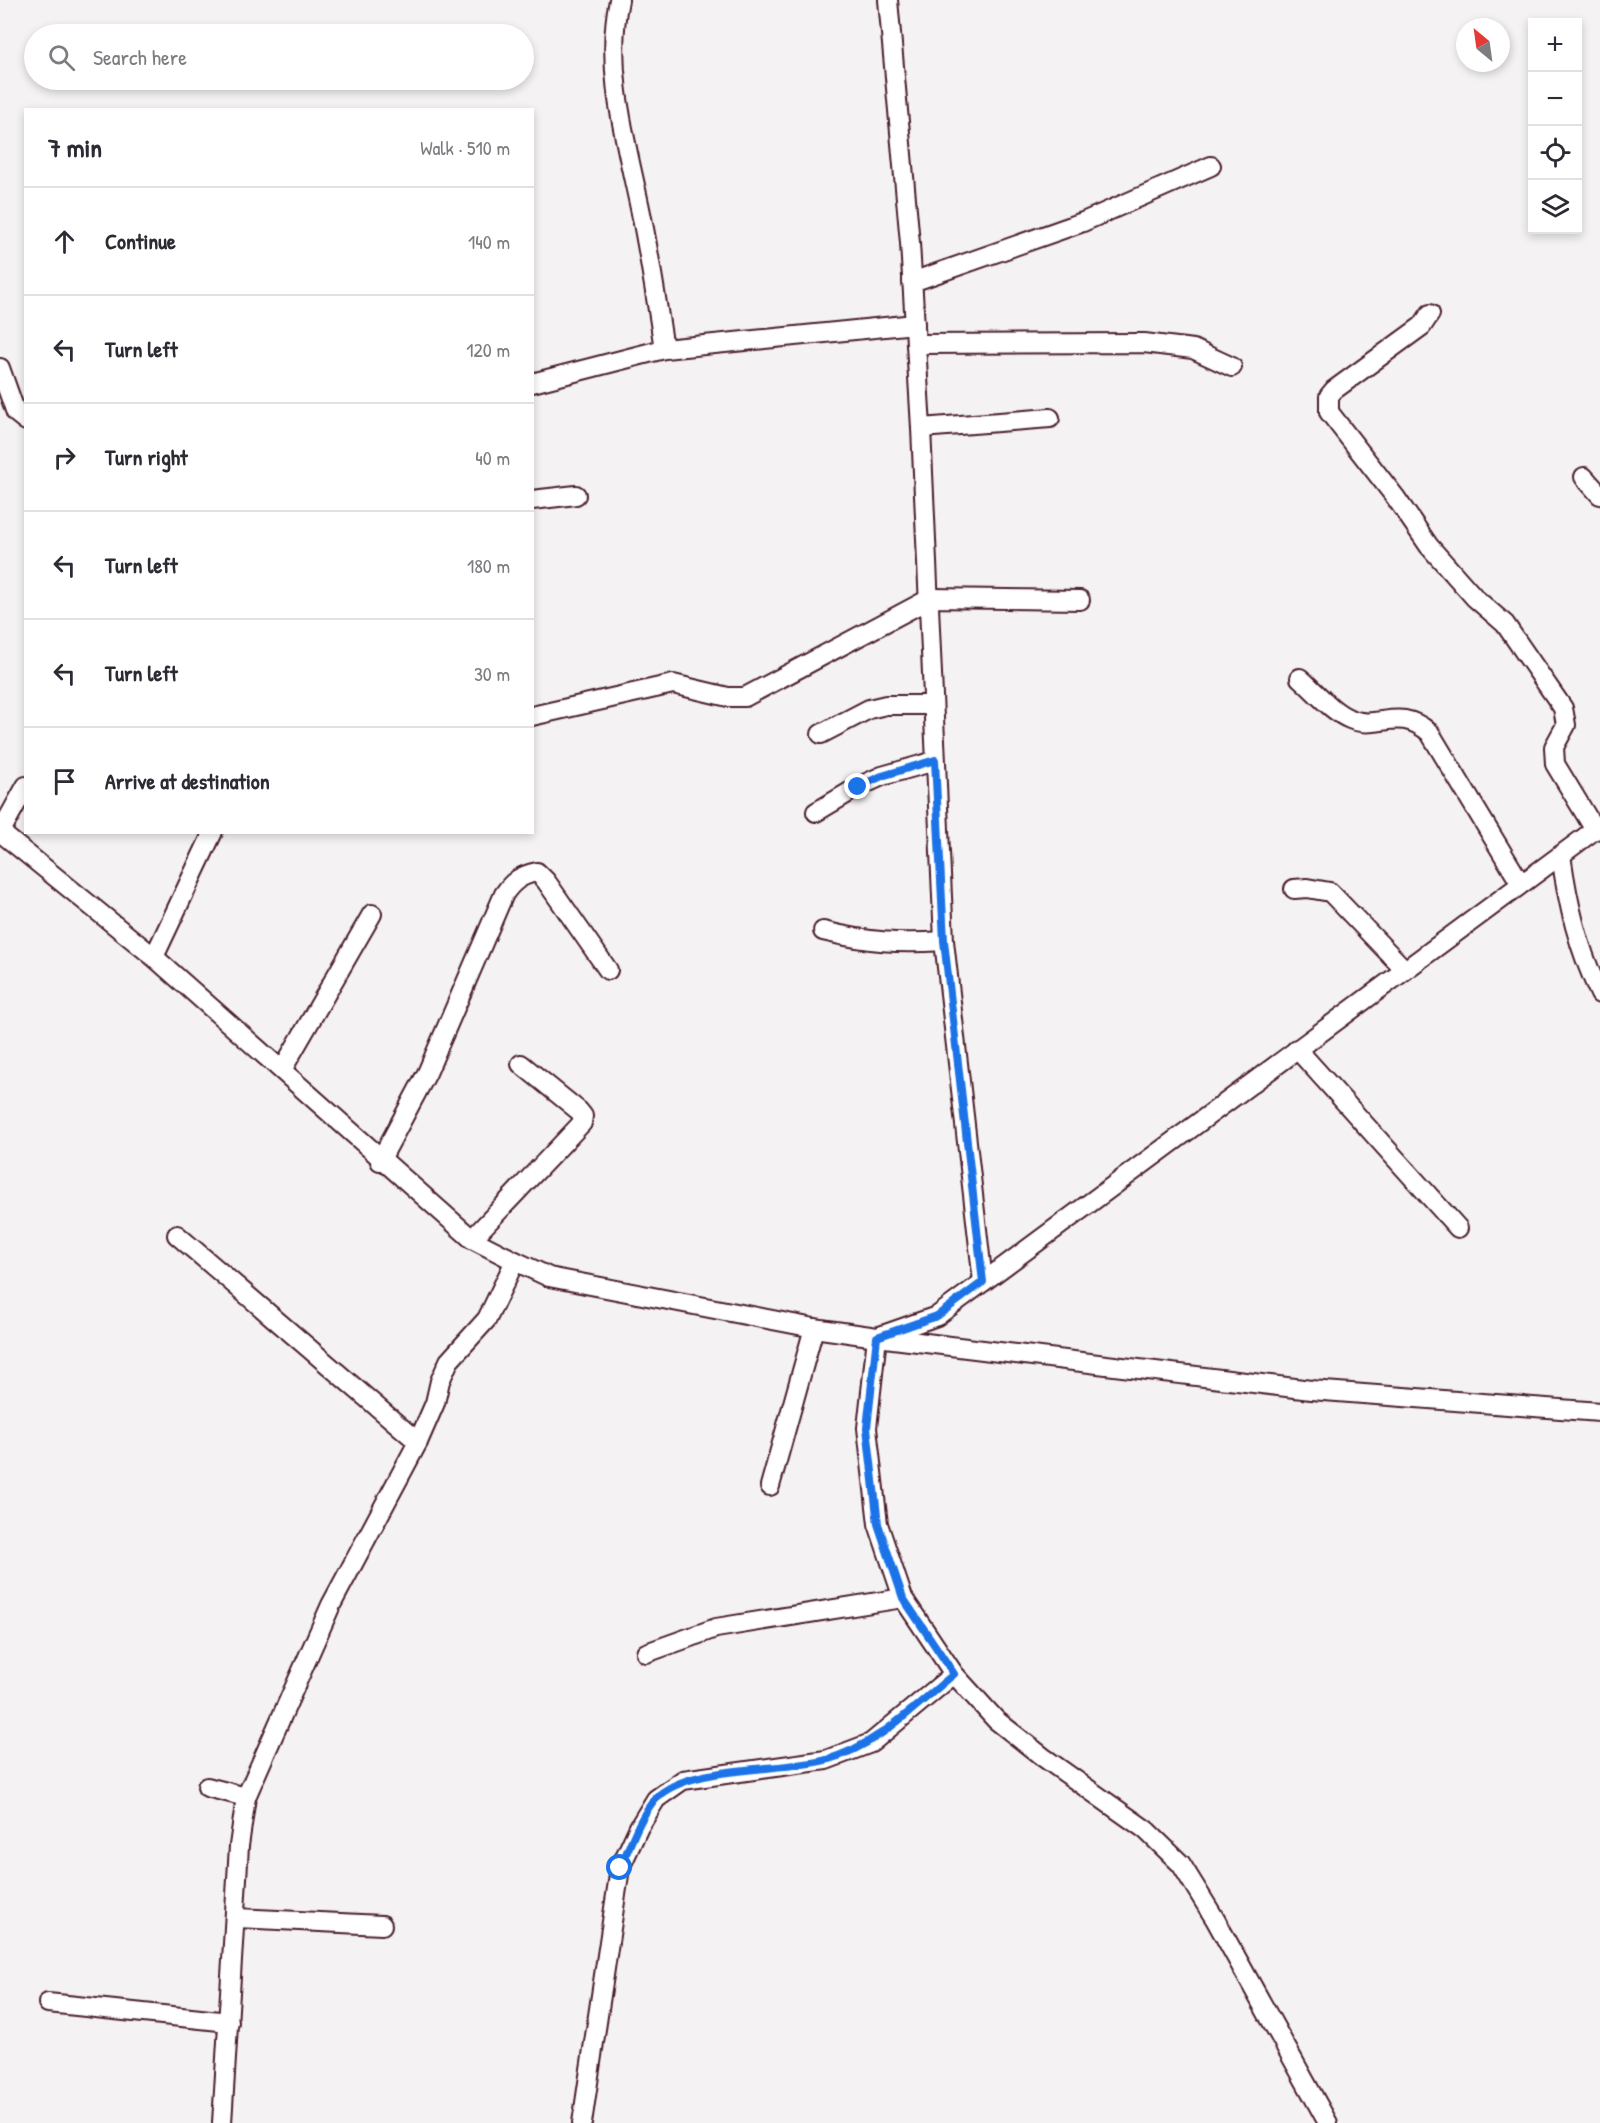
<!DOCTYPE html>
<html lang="en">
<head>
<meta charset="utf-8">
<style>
	body { margin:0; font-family:"Patrick Hand",sans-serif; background:#f7f7f7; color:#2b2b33 }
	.controls { position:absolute; right:18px; top:18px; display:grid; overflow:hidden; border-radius:0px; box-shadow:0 3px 9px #0003 }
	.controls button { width:54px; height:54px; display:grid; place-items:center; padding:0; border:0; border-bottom:2px solid #e1e1e2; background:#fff; color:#2b2b33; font:30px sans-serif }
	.compass { position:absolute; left:1456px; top:18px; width:54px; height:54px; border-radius:50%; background:#fff; box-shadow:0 3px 9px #0003; rotate:331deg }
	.stop { position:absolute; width:18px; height:18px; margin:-14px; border:4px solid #1a73e8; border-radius:50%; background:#fff }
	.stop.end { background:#1a73e8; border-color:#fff; box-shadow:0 2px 6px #0008 }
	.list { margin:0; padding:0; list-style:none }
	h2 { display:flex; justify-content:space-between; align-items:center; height:78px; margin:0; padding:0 24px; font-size:26px }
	h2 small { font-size:20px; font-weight:400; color:#7c7c81 }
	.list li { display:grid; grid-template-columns:39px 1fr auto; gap:18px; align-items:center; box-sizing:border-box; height:108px; padding:0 24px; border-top:2px solid #e1e1e2 }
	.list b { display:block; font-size:22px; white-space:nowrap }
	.list em { font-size:20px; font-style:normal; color:#7c7c81 }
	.icon { flex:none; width:33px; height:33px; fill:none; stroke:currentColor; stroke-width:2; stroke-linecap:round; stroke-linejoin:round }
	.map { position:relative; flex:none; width:1600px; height:2123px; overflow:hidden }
	.search { position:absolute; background:#fff; box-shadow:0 3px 9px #0003; left:24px; top:24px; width:510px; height:66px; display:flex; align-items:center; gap:15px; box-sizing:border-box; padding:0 21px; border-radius:33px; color:#7c7c81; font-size:22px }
	.panel { position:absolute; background:#fff; box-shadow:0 3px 9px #0003; left:24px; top:108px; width:510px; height:726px; border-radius:0px }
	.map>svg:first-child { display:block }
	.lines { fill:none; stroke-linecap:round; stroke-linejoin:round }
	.minor-casing { stroke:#4a1f2b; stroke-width:22 }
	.minor { stroke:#fff; stroke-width:18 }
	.route { stroke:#1a73e8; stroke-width:8 }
</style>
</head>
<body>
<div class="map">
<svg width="1600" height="2123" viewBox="0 0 1600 2123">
	<rect width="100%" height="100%" fill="#f4f2f2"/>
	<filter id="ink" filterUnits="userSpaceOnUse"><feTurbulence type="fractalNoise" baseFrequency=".0167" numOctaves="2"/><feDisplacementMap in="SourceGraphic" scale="12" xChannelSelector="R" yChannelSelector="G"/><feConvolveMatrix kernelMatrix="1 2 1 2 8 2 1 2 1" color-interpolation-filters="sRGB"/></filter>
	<g filter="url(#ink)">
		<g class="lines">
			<defs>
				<g id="minor">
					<path d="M 619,0 C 604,69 627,145 641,213 C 650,258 657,303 664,349"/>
					<polyline points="888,0 910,243 921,428 944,941 983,1282"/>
					<polyline points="912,282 1083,222 1211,166"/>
					<polyline points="1430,314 1422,326 1334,390 1329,396 1329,412 1396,498 1429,546 1475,598 1505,624 1563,708 1566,725 1554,747 1555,764 1595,830"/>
					<polyline points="916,344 1144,343 1193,349 1232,367"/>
					<polyline points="0,368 16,413 26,421"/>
					<polyline points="532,383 664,349 915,324"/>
					<polyline points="921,428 1050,418"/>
					<polyline points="1584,477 1600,495"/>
					<polyline points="532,500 576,495"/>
					<path d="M 1300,678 C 1315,691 1332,712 1350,719 C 1379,731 1398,705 1430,733 L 1521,884"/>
					<polyline points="532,716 673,684 728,697 745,697 931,598 1080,600"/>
					<polyline points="821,734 869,709 886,705 932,705"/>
					<polyline points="816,812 858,787 882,776 935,761"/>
					<polyline points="0,832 154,957 472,1239 515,1261 549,1277 814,1328 877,1337 937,1316 1600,826"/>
					<polyline points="0,833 26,786"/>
					<path d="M 1561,855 C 1568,905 1578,948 1600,994"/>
					<polyline points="1294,889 1307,888 1330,892 1405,970"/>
					<path d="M 823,931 C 868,942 898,944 944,941"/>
					<polyline points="154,957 213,832"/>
					<polyline points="1297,1049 1458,1228"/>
					<polyline points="282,1070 372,914"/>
					<path d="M 380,1161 L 427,1073 L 504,894 C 513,881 521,875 537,872 L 546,881 L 608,970"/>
					<polyline points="177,1235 418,1442"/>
					<polyline points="472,1239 582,1123 583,1116 579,1111 521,1064"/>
					<polyline points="770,1486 814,1328"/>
					<polyline points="646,1653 716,1628 903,1598"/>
					<polyline points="207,1787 246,1797"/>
					<polyline points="237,1918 382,1925"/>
					<polyline points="48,2003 229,2022"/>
					<polyline points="222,2123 239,1846 246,1797 331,1605 418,1442 435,1403 440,1381 449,1361 487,1319 515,1261"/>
					<polyline points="582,2123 620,1868 639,1827 656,1799 683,1780 826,1760 871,1743 954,1674"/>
					<polyline points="1328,2123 1215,1919 1181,1864 1146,1830 1043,1757 996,1720 954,1674 903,1598 878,1524 867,1428 877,1337 1311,1390 1600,1412"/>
				</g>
			</defs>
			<use href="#minor" class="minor-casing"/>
			<use href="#minor" class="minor"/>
		</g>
	</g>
	<g class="lines" filter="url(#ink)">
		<path class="route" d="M 620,1868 C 630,1846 639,1818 655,1799 C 688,1764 780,1772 826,1760 C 877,1746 914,1707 954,1674 L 903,1598 L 878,1524 L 867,1428 L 877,1337 L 937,1316 L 983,1282 L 944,941 L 935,760 L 882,776 L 858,787"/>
	</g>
</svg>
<div class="controls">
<button>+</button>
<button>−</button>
<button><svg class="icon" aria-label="locate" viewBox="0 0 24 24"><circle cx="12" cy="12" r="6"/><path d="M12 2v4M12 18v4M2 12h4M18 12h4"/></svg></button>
<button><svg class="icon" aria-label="layers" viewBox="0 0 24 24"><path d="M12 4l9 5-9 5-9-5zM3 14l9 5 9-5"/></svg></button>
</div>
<svg class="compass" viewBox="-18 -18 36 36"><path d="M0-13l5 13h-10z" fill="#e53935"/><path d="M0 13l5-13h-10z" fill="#7c7c81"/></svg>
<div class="stop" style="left:620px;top:1868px"></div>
<div class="stop end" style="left:858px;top:787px"></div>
<div class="search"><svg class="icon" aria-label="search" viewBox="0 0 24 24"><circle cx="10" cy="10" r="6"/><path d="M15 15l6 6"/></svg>Search here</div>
<section class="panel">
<h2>7 min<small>Walk · 510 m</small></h2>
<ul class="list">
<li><svg class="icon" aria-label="ahead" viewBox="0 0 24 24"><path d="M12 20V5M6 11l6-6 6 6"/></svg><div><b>Continue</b></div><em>140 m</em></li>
<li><svg class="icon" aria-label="left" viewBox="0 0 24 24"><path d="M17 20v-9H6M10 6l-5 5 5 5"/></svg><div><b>Turn left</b></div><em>120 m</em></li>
<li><svg class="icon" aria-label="right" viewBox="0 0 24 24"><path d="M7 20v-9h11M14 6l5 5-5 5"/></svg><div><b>Turn right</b></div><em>40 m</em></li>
<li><svg class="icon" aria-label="left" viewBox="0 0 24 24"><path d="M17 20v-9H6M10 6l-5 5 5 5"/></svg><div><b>Turn left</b></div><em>180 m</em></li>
<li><svg class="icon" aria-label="left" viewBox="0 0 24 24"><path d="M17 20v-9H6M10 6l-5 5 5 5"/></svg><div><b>Turn left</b></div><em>30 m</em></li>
<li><svg class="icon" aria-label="arrive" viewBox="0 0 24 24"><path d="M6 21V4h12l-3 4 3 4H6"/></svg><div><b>Arrive at destination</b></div></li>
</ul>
</section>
</div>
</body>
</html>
